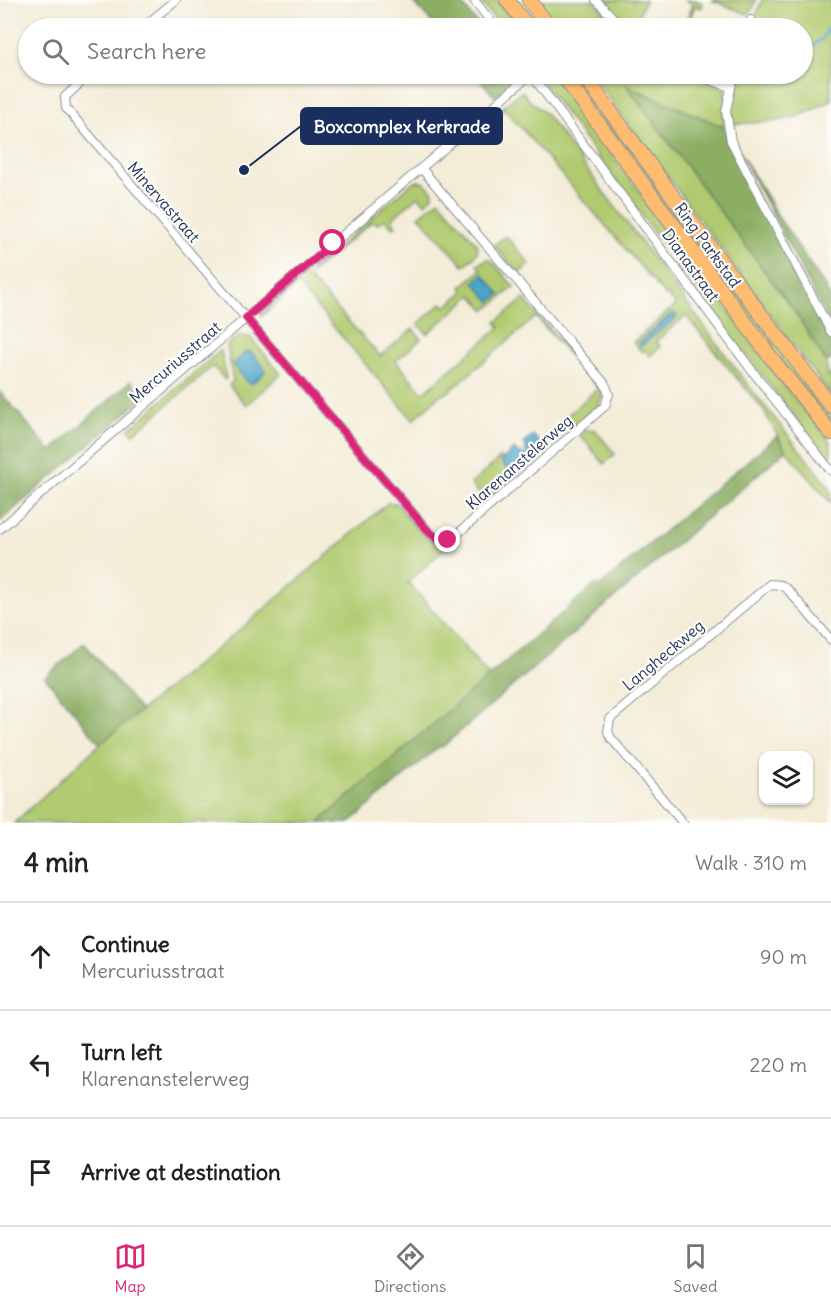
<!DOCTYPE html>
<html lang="en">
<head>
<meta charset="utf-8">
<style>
	body { margin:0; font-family:Delius,sans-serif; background:#f2f2f2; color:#222 }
	.controls { position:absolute; right:18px; bottom:18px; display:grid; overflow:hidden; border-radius:12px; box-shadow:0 2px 4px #0004 }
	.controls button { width:54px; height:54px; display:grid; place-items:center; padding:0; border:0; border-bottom:2px solid #e0e0e0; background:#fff; color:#222; font:30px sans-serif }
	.stop { position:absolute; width:18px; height:18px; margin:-14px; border:4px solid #db2777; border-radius:50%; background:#fff }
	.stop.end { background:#db2777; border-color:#fff; box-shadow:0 2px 6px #0008 }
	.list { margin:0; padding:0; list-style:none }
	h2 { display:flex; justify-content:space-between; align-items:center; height:78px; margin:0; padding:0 24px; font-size:26px }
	h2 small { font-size:20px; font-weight:400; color:#767676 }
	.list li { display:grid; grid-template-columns:39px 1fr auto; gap:18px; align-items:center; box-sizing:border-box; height:108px; padding:0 24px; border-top:2px solid #e0e0e0 }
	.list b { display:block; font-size:22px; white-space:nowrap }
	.list p { margin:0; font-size:20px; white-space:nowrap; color:#767676 }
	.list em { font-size:20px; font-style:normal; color:#767676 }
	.icon { flex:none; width:33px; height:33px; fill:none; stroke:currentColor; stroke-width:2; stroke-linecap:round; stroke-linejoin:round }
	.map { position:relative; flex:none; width:831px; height:823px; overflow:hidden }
	.search { position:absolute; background:#fff; box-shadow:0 2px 4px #0004; left:18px; right:18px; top:18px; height:66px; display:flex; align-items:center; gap:15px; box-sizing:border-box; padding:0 21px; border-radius:33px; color:#767676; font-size:22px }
	.sheet { height:402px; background:#fff }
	nav { display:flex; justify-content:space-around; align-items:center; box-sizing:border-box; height:84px; border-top:2px solid #e0e0e0; background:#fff; font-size:16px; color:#767676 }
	nav a { display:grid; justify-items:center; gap:3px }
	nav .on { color:#db2777 }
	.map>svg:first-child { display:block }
	.green { fill:#b1ca70; stroke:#667c67; stroke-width:1.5; fill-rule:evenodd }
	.forest { fill:#8cae62; stroke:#546e60; stroke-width:1.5 }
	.water { fill:#4ba5c9; stroke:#336a94; stroke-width:1.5 }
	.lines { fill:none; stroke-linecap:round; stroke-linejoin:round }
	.stream { stroke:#4ba5c9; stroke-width:3 }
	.minor-casing { stroke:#878e9a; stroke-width:10 }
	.trunk-casing { stroke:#878e9a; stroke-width:16 }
	.minor { stroke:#fff; stroke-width:8 }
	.trunk { stroke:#febc71; stroke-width:14 }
	.route { stroke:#db2777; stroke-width:8 }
	.labels { text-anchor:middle; stroke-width:4.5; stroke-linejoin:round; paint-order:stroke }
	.street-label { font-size:16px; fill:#1b2f5e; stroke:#fdfcf7 }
	.leader { fill:none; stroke:#1b2f5e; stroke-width:2 }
	.callout-dot { fill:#1b2f5e; stroke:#fdfcf7; stroke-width:2 }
	.callout { fill:#1b2f5e; stroke:#1b2f5e; stroke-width:2 }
	.callout-label { font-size:18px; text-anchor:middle; font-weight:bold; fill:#fff }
</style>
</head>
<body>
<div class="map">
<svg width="831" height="823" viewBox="0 0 831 823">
	<rect width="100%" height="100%" fill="#fdfcf7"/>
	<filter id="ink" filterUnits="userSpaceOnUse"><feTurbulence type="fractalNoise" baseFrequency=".0167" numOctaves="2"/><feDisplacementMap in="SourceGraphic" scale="12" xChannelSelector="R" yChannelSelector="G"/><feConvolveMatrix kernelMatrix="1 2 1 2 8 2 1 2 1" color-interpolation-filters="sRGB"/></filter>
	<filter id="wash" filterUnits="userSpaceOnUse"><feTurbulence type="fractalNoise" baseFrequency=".008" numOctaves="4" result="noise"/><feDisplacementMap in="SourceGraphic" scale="24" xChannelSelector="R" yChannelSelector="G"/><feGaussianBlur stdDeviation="1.35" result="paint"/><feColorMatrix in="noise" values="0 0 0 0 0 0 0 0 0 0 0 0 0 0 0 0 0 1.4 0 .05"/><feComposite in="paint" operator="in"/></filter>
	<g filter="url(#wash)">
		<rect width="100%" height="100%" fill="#f3ecd7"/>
		<g class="green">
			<polygon points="479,0 497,0 518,28 502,28"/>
			<polygon points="535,0 593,0 620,28 557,28"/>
			<polygon points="599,0 645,0 634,26 636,28 626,28"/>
			<polygon points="686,0 695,0 702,3 702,8 695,6 686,28 683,28 693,5"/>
			<polygon points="711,0 756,0 751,12 747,14"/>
			<path d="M 762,0 L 831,0 L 831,100 C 792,124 773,122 729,124 L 729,115 L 737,74 L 802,74 L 802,28 L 751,28 Z"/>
			<polygon points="536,74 553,74 650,206 796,400 831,442 831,463 726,329"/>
			<polygon points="567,74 576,74 793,367 831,414 831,426 792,377"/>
			<path d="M 591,74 L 688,74 L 724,88 C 727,96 723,116 724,127 L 628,87 L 795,312 L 826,362 L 828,376 L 831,374 L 831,396 Z"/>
			<path d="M 522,91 L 529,100 L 545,113 L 748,385 L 831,489 L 831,503 L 786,450 L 764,411 L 686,316 L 656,341 L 660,347 L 650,356 L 645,350 L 642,352 L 633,342 L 676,305 L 668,295 L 666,296 L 504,108 L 473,134 L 474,130 ZM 673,313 L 677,316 L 676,318 L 641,346 L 639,343 L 641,340 Z"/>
			<polygon points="418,181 425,183 433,192 433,196 425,203 418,196 392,219 396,226 392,227 384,219 377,224 373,221 311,273 311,270 412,183"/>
			<polygon points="439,200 478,245 477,254 464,266 419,216"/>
			<polygon points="504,237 507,237 530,264 518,274 494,245"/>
			<polygon points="488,259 493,262 514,287 486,310 472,295 427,334 418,324 442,303 446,307 464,291 461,287 481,270 477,264"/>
			<path d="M 306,275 L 380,356 L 413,329 L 421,339 L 396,361 L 423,393 L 500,327 L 496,322 L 524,299 L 600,387 C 609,405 582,418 570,428 L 562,420 L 598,388 L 536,317 L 446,394 L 441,394 L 413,420 L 298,285 L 262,316 L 260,315 Z"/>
			<path d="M 238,336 L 250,337 L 281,374 L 246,405 L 229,385 L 233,381 L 227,345 ZM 246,352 L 246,381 L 233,364 Z"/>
			<polygon points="221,350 226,378 225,380 213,366 133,434 129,429"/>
			<polygon points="586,430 595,430 615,454 604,464 580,435"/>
			<polygon points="541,445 545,450 486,501 471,484 501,457 503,459 501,461 510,472"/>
			<path d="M 389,502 L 392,505 L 394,502 L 396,503 C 410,519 426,549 451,543 L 408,582 L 490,677 L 318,823 L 14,823 L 100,744 L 254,618 Z"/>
		</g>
		<g class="forest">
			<polygon points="412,0 459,0 481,28 437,28"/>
			<polygon points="475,74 508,74 514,81 495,97"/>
			<polygon points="627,86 724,127 729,143 831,339 831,360 826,362 795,312"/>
			<polygon points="738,149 779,218 824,285 831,300 831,326"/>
			<polygon points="131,381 145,397 0,521 0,392 51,451"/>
			<polygon points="777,436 786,450 442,747 440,746 349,823 318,823 596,584 599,587"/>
			<polygon points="84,643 141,711 100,744 45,677"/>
		</g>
		<g class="water">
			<polygon points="483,274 500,294 491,302 474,282"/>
			<polygon points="673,313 676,315 676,318 641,346 640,342"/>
			<polygon points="250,351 265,369 264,373 252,384 248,383 233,364 246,352"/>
			<polygon points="533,435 541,445 510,472 501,461 514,449 519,455 521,453 525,456 527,454 525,450 527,448 524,443"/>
		</g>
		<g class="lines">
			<polyline class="stream" points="802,54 823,38 831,23"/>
		</g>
	</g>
	<g filter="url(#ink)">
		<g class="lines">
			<defs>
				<g id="minor">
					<polyline points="474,0 496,28"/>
					<polyline points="596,0 623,28"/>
					<polyline points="142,28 176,0"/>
					<polyline points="749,28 751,20"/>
					<path d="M 90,74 L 65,97 L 66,108 L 429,532 C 438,541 444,542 455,536 L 605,406 L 609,394 L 605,384 L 421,168"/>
					<polyline points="531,74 753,372 831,471"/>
					<polyline points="694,74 730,87"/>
					<polyline points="734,74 726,111 731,141 831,332"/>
					<polyline points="0,529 531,74"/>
					<polyline points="683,823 611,738 608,732 610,719 770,584 781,585 788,590 831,640"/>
				</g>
				<g id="trunk">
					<polyline points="507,0 529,28"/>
					<polyline points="529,0 550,28"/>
					<polyline points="562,74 772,359 831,433"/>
					<polyline points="583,74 727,270 831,406"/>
				</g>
			</defs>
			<use href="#minor" class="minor-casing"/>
			<use href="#trunk" class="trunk-casing"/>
			<use href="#minor" class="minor"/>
			<use href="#trunk" class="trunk"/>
		</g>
	</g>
	<g class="lines" filter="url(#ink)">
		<polyline class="route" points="333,243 246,318 429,532 438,539 448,540"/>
	</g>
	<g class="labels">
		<g class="street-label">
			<text transform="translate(164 202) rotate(49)" y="6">Minervastraat</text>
			<text transform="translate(708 245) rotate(54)" y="6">Ring Parkstad</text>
			<text transform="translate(691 265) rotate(54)" y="6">Dianastraat</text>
			<text transform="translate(175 362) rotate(-41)" y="6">Mercuriusstraat</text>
			<text transform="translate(519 462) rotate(-41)" y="6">Klarenanstelerweg</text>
			<text transform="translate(663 655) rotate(-40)" y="6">Langheckweg</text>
		</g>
	</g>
	<path class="leader" d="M244 170L301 126"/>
	<circle class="callout-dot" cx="244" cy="170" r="6"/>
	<rect class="callout" x="301" y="108" width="201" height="36" rx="6"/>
	<g class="callout-label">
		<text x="402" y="133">Boxcomplex Kerkrade</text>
	</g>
</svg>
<div class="controls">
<button><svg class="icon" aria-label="layers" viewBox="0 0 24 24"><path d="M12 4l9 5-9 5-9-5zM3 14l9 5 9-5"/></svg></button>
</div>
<div class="stop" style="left:333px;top:243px"></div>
<div class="stop end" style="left:448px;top:540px"></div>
<div class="search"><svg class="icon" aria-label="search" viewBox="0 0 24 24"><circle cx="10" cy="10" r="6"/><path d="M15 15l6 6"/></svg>Search here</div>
</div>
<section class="sheet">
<h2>4 min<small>Walk · 310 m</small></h2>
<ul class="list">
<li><svg class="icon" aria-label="ahead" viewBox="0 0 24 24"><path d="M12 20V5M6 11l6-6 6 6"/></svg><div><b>Continue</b><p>Mercuriusstraat</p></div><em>90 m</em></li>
<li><svg class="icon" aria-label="left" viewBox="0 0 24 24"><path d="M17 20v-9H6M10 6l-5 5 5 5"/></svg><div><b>Turn left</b><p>Klarenanstelerweg</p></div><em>220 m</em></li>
<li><svg class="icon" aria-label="arrive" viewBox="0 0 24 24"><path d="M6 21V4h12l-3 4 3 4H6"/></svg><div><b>Arrive at destination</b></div></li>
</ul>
</section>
<nav>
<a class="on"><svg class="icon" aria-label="map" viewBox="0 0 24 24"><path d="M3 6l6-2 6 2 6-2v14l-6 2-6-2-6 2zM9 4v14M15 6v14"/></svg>Map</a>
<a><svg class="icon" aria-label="directions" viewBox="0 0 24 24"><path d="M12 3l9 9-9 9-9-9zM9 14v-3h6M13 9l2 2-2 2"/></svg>Directions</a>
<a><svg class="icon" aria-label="saved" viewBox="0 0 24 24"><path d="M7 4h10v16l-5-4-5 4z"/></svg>Saved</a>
</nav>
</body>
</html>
